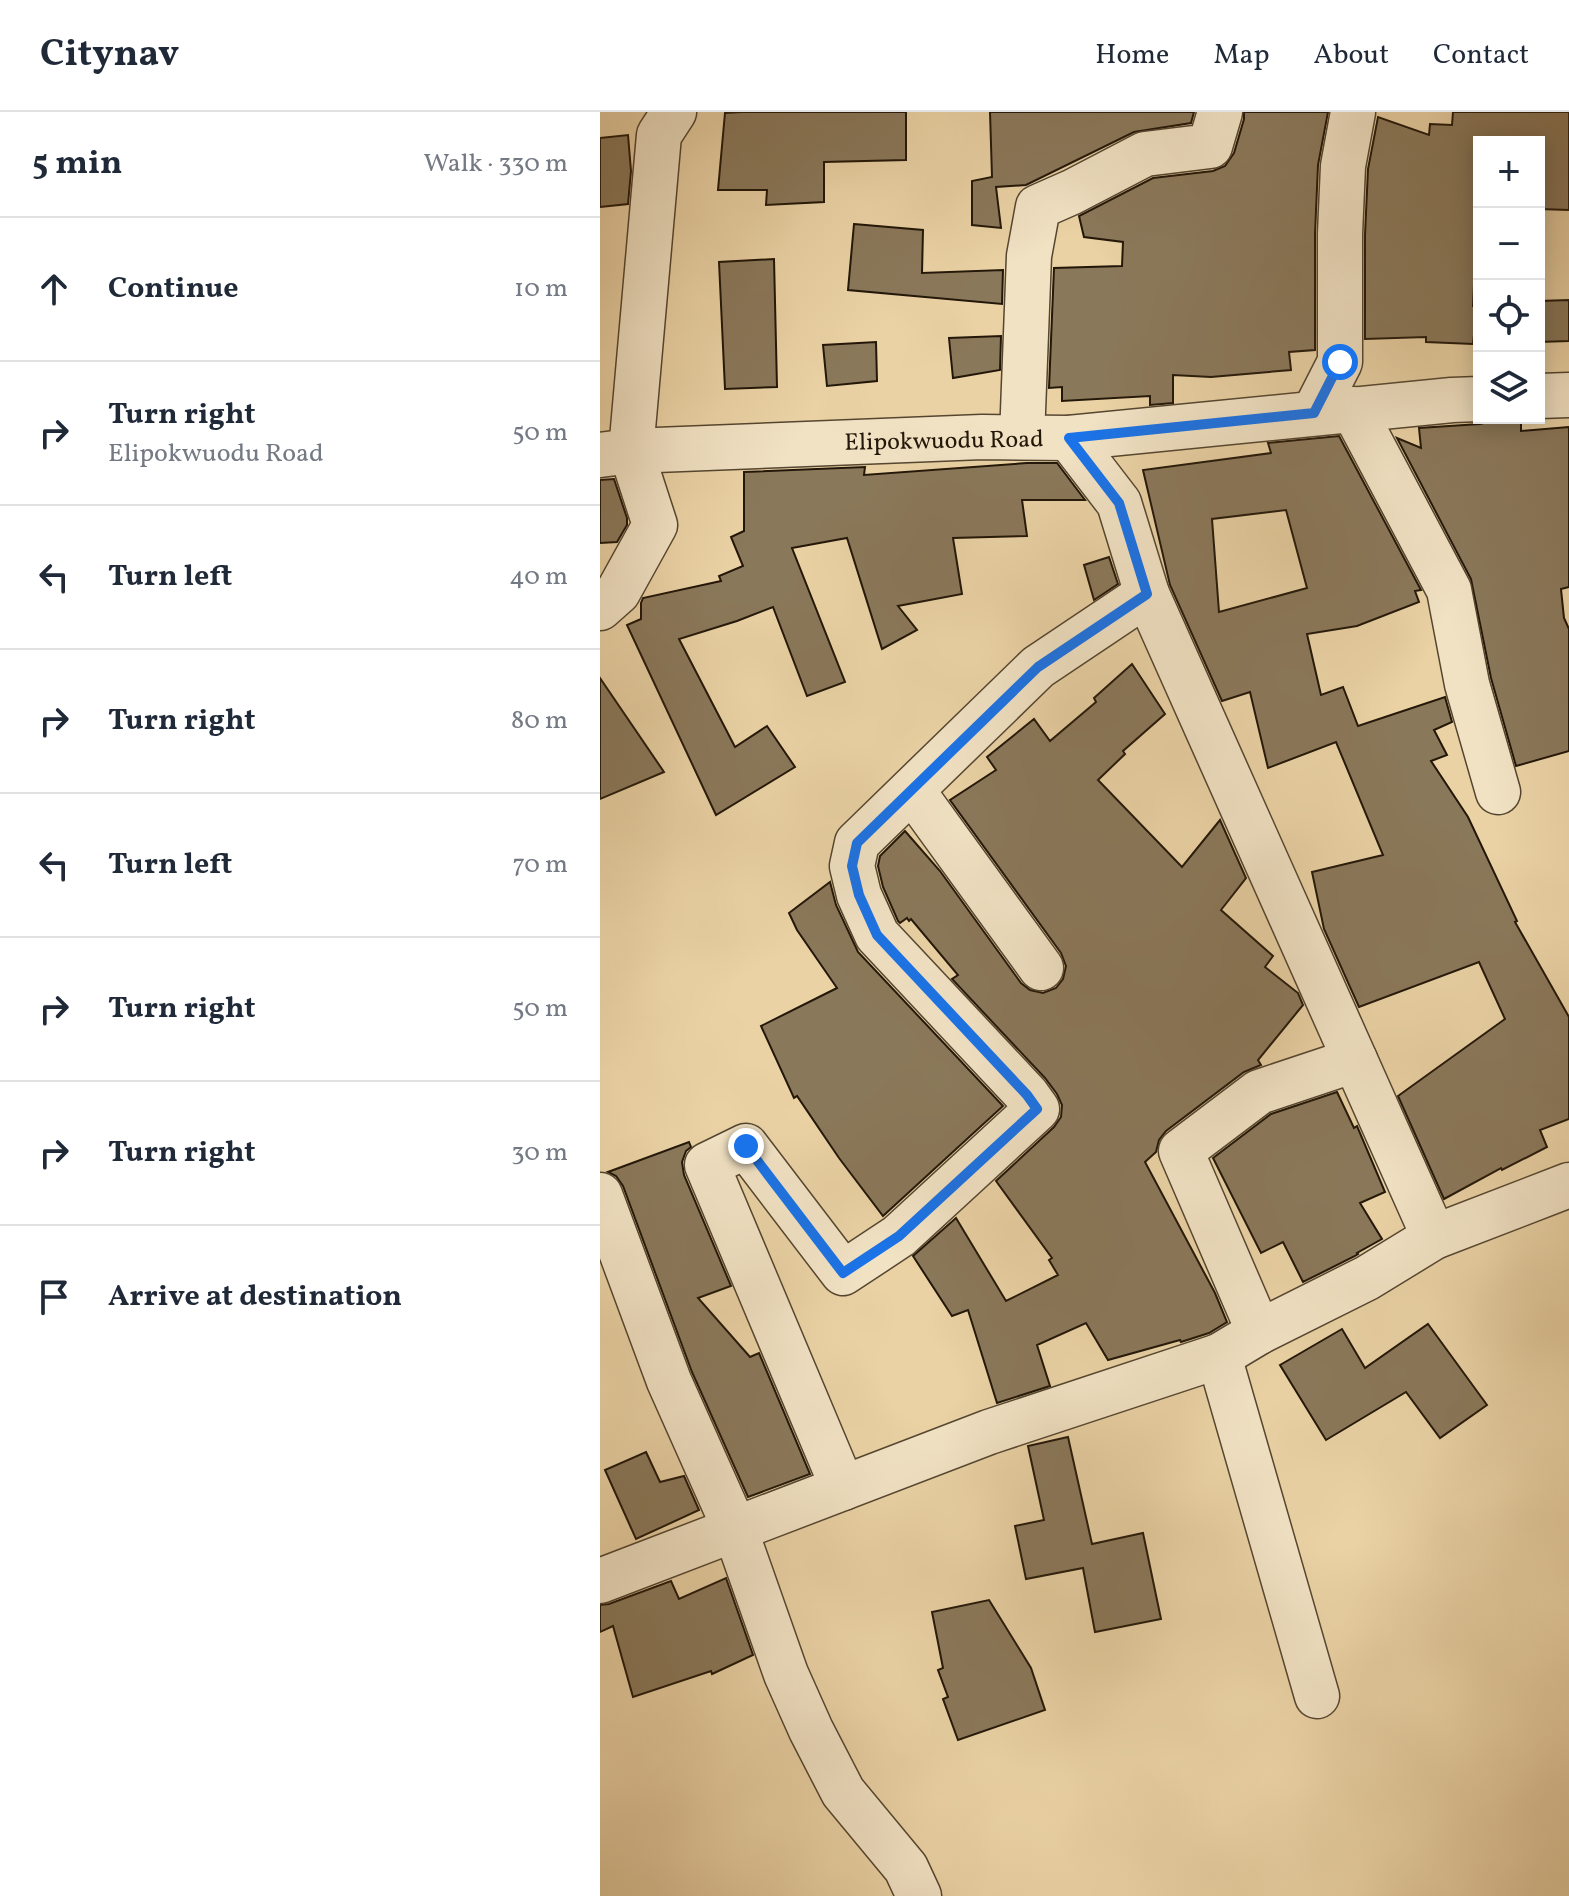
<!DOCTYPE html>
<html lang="en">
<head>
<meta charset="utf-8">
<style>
	body { margin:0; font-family:Vollkorn,serif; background:#f6f6f7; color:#1f2937 }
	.controls { position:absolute; right:24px; top:24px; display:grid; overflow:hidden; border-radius:0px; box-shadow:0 4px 20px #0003 }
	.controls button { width:72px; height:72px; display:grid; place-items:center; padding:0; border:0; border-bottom:2px solid #e0e1e3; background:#fff; color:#1f2937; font:40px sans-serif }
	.stop { position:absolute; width:24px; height:24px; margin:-18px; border:6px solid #1a73e8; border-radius:50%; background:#fff }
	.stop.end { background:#1a73e8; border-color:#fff; box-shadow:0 2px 8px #0008 }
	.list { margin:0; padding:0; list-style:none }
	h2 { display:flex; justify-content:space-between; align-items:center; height:104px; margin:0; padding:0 32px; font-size:34px }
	h2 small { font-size:26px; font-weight:400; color:#747a83 }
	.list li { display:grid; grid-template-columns:52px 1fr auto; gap:24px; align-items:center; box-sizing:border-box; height:144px; padding:0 32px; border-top:2px solid #e0e1e3 }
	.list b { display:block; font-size:30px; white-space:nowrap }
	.list p { margin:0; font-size:26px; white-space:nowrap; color:#747a83 }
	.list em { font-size:26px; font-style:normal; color:#747a83 }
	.icon { flex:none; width:44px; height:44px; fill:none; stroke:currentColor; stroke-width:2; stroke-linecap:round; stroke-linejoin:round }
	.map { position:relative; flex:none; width:969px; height:1784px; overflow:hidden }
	header { display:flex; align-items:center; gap:48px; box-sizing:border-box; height:112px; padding:0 40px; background:#fff; border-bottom:2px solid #e0e1e3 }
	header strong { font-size:38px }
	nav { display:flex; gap:44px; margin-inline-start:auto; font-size:28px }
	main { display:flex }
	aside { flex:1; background:#fff }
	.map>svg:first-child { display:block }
	.building { fill:#8a785a; stroke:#231709; stroke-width:2; fill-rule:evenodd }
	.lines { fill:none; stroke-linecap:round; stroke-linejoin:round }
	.minor-casing { stroke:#554630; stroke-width:47 }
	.minor { stroke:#f1e2c4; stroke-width:44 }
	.route { stroke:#1a73e8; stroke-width:10 }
	.labels { text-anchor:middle; stroke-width:6; stroke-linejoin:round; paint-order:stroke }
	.street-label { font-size:24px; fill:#231709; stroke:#f1e2c4 }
</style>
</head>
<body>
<header>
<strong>Citynav</strong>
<nav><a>Home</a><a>Map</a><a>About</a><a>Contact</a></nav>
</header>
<main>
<aside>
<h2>5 min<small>Walk · 330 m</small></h2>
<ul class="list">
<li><svg class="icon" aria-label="ahead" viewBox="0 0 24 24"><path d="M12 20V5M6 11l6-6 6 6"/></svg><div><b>Continue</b></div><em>10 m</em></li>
<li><svg class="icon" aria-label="right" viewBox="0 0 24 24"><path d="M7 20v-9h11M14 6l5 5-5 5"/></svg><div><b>Turn right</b><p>Elipokwuodu Road</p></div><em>50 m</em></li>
<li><svg class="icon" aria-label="left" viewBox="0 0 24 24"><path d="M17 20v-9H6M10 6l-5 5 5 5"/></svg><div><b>Turn left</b></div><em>40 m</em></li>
<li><svg class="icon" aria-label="right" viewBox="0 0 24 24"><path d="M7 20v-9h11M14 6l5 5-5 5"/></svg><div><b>Turn right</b></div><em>80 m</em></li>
<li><svg class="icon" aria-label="left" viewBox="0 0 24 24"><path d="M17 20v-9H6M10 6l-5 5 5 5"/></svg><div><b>Turn left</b></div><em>70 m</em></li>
<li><svg class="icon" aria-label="right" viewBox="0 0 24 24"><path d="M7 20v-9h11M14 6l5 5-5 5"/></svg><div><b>Turn right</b></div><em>50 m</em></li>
<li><svg class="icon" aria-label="right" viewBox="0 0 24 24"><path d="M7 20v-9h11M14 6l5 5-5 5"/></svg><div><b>Turn right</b></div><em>30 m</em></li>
<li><svg class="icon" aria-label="arrive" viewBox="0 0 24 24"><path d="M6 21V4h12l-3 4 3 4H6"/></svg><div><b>Arrive at destination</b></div></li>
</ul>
</aside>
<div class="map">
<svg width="969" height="1784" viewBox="0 0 969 1784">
	<rect width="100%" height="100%" fill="#ead2a5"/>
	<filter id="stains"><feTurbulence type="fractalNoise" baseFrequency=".0025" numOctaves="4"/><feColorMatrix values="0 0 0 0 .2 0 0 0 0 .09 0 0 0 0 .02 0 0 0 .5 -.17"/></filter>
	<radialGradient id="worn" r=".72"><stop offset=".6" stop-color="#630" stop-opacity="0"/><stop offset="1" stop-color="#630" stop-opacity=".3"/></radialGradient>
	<g class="building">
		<polygon points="142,0 306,0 306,48 224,50 224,90 166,93 167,78 118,78 125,1"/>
		<polygon points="390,0 594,0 591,11 534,20 426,73 396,75 401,116 372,113 372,69 392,65"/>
		<polygon points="644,0 728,0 718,53 715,122 715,238 689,240 691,258 611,265 573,263 573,291 550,293 550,284 462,289 462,275 449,276 454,156 522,154 523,130 484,125 479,104 553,66 613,59 625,54 634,41 644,7"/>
		<polygon points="853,0 969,0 969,98 939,97 939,30 879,30 879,89 878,89 873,194 877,194 873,232 826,230 826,225 765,227 765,123 768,57 778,5 829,23 830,12 852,13"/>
		<polygon points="28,23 31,59 28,92 0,95 0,26"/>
		<polygon points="254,112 323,118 322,161 403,158 402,192 248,178"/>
		<polygon points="174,147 177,275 125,277 119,150"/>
		<polygon points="969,188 969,229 939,230 939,189"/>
		<polygon points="401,224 400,258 353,266 349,226"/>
		<polygon points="276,230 277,269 227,274 223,233"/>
		<polygon points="921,309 921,319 969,315 969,475 961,477 964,506 969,517 969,639 916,654 891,566 871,467 797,326 821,336 819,316 880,312 888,310"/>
		<path d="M 739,324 L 821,478 L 815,479 L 819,490 L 757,514 L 707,522 L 721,583 L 743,575 L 758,614 L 845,585 L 852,610 L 834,618 L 847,643 L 831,649 L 868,705 L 917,809 L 915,810 L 969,905 L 969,1007 L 940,1018 L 947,1035 L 902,1058 L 901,1056 L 844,1087 L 798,984 L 905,907 L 879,850 L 759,895 L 724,817 L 712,760 L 783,743 L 736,630 L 668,656 L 650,580 L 622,589 L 570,473 L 543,358 L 671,341 L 668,331 ZM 686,398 L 707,476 L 619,500 L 612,407 Z"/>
		<polygon points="427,351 457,351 485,388 422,388 427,424 353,426 362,482 298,494 317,518 282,537 247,426 192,436 245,570 207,584 173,495 137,509 79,527 135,635 167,614 195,655 116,703 27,513 41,507 41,491 43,486 121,469 119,464 143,454 131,425 144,419 144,360 265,355 264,363"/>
		<polygon points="14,367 27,406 27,413 17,430 0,431 0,368"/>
		<polygon points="509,445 518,472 494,488 484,453"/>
		<polygon points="532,552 565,602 523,639 525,642 498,668 582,755 620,708 646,766 621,798 673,844 665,855 698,881 703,893 658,948 661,953 644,960 566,1019 559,1028 556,1040 545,1050 615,1181 627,1210 609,1221 581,1230 580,1228 508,1248 486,1211 437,1233 450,1274 397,1291 368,1198 352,1204 313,1144 356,1106 406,1189 458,1163 449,1148 452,1146 396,1069 454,1015 461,1005 462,993 457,982 445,966 352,867 358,863 311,807 309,809 307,806 300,811 298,809 283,775 278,754 280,744 305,719 340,759 421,871 430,878 443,881 456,876 463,867 466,854 461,841 350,688 396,658 387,645 434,607 450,629 496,590 494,586"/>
		<polygon points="0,566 64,660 0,687"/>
		<polygon points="230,770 236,793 258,840 403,994 283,1104 239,1046 197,984 194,986 161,914 237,876 197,818 189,801"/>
		<polygon points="737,980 754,1016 757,1014 785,1080 760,1091 782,1127 757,1141 758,1142 755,1144 703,1170 683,1130 661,1141 613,1046 671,1002"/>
		<polygon points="89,1030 91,1035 86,1039 82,1050 84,1063 131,1174 98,1186 150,1245 159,1241 210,1362 148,1385 92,1260 23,1074 16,1064 8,1060"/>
		<polygon points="828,1212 887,1293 840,1326 806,1280 726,1328 680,1253 742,1217 765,1256"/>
		<polygon points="468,1325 492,1432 543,1421 561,1507 495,1520 483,1456 426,1467 415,1414 444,1408 428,1334"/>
		<polygon points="46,1340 60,1370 84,1364 99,1398 36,1427 5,1358"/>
		<polygon points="126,1466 153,1543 112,1562 111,1559 33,1585 13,1514 0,1520 0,1493 9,1492 71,1469 79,1487"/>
		<polygon points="389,1488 431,1556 445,1598 358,1628 343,1587 348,1585 338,1558 343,1556 332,1500"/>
	</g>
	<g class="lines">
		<defs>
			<g id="minor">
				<polyline points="939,284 969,283"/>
				<polyline points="753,297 849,478 867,572 898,680"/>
				<polyline points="714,301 740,250 740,122 743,54 753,0"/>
				<polyline points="422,325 429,144 438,95 472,80 545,42 610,34 620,0"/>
				<polyline points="469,326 519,391 547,482 834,1125"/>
				<polyline points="0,343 31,339 382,325 469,326 852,288 879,287"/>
				<polyline points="0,496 18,480 55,413 31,339 59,23 74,0"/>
				<polyline points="312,678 441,856"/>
				<polyline points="0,1083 69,1269 135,1417 186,1562 211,1618 243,1680 306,1756 319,1784"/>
				<polyline points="659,1220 581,1039 659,980 755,948"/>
				<polyline points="619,1244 717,1584"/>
				<polyline points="243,1376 107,1053 146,1034 243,1161 299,1124 437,997 427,983 277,823 259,783 252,754 257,731 438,555 547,482"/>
				<polyline points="0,1469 389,1320 619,1244 659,1220 767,1166 834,1125 969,1073"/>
			</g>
		</defs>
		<use href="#minor" class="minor-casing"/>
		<use href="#minor" class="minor"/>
	</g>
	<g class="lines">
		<polyline class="route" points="146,1034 243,1161 299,1124 437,997 427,983 277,823 259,783 252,754 257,731 438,555 547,482 519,391 469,326 714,301 740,250"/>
	</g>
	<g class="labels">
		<g class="street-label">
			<text transform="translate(344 328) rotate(-1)" y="8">Elipokwuodu Road</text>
		</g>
	</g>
	<rect width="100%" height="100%" filter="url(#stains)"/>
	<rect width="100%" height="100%" fill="url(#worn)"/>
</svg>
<div class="controls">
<button>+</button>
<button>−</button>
<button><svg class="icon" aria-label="locate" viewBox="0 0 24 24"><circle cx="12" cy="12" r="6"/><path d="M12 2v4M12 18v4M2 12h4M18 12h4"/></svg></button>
<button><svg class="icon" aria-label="layers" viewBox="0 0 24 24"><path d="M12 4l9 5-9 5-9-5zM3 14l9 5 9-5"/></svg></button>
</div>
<div class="stop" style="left:740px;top:250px"></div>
<div class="stop end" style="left:146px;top:1034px"></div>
</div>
</main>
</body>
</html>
